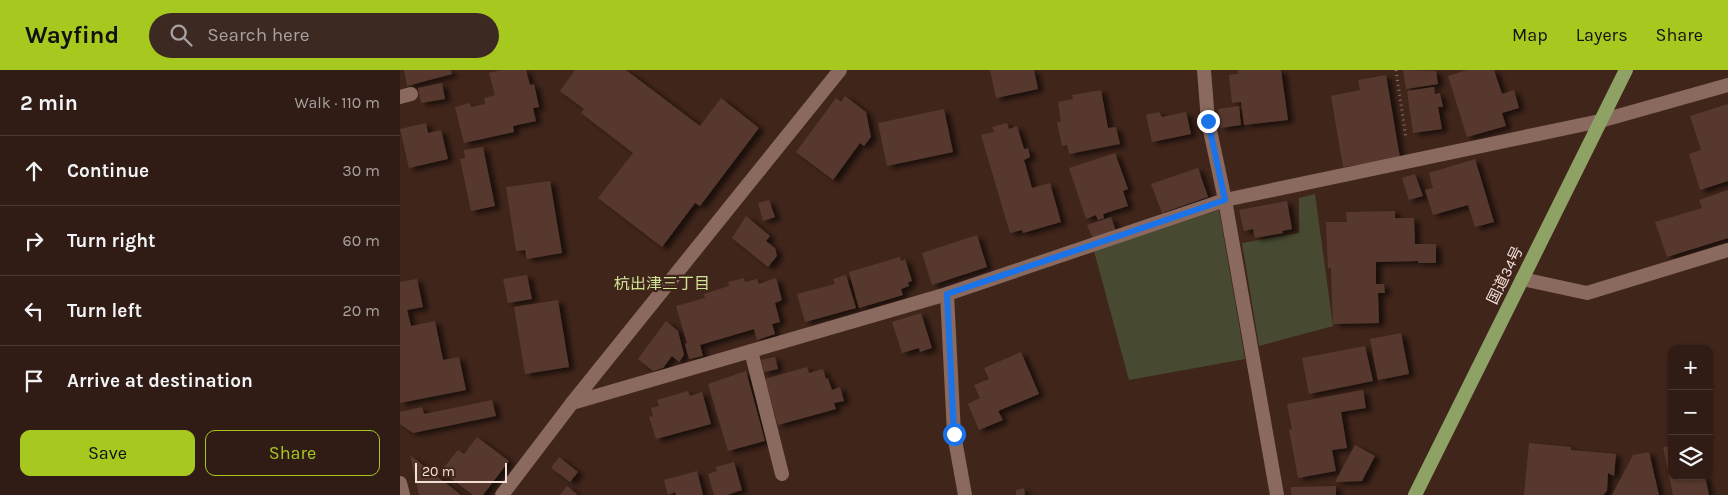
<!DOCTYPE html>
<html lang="en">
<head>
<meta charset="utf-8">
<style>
	body { margin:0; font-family:Karla,"Noto Sans JP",sans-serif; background:#3c2922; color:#f1f3f6 }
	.controls { position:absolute; right:15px; bottom:15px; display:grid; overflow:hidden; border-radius:10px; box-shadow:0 1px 4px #0004 }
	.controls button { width:45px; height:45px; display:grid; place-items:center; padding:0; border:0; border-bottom:1px solid #4b3a34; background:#301c14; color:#f1f3f6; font:25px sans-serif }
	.scale { position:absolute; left:15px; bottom:12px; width:92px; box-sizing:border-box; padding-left:5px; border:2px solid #f3e0d9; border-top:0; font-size:14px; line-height:18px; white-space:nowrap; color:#f3e0d9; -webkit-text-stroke:4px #40251b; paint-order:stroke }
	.stop { position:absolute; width:15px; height:15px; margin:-11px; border:4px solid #1a73e8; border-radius:50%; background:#fff }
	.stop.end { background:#1a73e8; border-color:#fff; box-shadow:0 1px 5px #0008 }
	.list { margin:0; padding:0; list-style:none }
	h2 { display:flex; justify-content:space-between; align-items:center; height:65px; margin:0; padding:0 20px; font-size:21px }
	h2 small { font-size:16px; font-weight:400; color:#a8a1a0 }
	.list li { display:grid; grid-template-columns:32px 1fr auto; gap:15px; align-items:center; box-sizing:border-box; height:70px; padding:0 20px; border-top:1px solid #4b3a34 }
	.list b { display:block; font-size:19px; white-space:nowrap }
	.list em { font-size:16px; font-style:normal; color:#a8a1a0 }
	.actions { display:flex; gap:10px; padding:15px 20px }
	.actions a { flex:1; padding:11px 0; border:1px solid #a7c81f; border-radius:10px; text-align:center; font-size:18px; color:#a7c81f }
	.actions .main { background:#a7c81f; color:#111 }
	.icon { flex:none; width:28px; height:28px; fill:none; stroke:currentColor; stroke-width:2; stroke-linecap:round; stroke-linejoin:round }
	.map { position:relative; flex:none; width:1328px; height:425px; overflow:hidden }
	header { display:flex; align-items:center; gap:30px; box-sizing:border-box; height:70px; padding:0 25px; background:#a7c81f; color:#111 }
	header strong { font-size:24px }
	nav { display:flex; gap:28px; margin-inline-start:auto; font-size:18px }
	.search { width:350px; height:45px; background:#3c2922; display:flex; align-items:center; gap:12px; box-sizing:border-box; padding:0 18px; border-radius:28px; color:#a8a1a0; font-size:19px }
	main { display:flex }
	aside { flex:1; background:#301c14 }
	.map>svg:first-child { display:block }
	.green { fill:#474a31 }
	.building { fill:#56392e; filter:url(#shadow) }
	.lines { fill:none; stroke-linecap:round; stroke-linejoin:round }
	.path { stroke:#887168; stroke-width:3; stroke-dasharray:1 4; stroke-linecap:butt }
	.service { stroke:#8a695e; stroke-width:14 }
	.minor { stroke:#8a695e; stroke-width:14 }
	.trunk { stroke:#8fa266; stroke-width:14 }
	.route { stroke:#1a73e8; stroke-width:6 }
	.labels { text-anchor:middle; stroke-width:4.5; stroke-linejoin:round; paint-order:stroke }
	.street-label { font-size:15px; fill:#f3e0d9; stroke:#40251b }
	.neighbourhood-label { font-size:16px; fill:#cee397; stroke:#40251b }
</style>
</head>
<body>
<header>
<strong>Wayfind</strong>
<div class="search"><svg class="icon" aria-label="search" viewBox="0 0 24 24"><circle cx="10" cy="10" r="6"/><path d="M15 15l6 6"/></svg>Search here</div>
<nav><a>Map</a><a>Layers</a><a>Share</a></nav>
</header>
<main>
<aside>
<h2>2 min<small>Walk · 110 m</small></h2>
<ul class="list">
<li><svg class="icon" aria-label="ahead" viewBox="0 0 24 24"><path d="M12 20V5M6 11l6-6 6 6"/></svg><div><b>Continue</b></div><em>30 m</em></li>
<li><svg class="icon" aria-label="right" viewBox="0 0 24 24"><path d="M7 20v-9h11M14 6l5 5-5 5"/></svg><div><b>Turn right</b></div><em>60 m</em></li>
<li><svg class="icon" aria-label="left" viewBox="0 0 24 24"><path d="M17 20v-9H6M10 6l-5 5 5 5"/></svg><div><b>Turn left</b></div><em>20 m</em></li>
<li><svg class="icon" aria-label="arrive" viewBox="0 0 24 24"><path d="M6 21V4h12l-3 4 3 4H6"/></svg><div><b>Arrive at destination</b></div></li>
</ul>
<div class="actions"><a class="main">Save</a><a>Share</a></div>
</aside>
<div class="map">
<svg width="1328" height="425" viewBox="0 0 1328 425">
	<defs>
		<filter id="shadow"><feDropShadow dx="5.5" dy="3" stdDeviation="2.5" flood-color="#0009"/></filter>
	</defs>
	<rect width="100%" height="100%" fill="#40251b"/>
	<g class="green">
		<polygon points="915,124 933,256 859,276 842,173 899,163 899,128"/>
		<polygon points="819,140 845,289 729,310 694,181"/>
	</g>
	<g class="building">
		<polygon points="4,0 51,0 52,4 7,16"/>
		<polygon points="101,0 126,0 130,15 134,14 139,37 133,38 136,51 113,56 114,62 64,73 55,37 70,33 71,37 85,34 84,28 95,25 89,3"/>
		<polygon points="175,0 226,0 300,56 321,28 359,58 300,136 295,133 262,177 198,128 233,83 181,43 184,39 160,21"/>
		<polygon points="590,0 634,0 638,19 596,28"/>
		<polygon points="838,0 881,0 888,50 844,55 841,32 832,33 829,5 838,4"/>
		<polygon points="1003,0 1036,1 1038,14 1006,19"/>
		<polygon points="1067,0 1094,0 1102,24 1114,20 1119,38 1102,43 1106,56 1067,67 1048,6"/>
		<polygon points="986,5 1000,88 943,97 931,26 960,20 958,10"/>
		<polygon points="42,13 45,29 21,33 18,18"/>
		<polygon points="1034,17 1035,24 1040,23 1043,37 1038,37 1042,59 1013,63 1007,21"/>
		<polygon points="701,20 708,58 716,57 720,74 669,84 667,75 662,76 657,52 661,52 658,32 673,29 672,25"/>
		<polygon points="445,26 466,42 471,67 464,76 460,73 433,110 396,82 436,28 441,32"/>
		<polygon points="1328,34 1328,111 1300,120 1289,84 1301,80 1290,46"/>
		<polygon points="839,36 841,55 821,58 818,39"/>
		<polygon points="544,39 553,82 487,96 478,53"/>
		<polygon points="759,42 762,47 786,42 791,64 752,72 746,45"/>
		<polygon points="26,53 28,63 41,60 48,89 9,98 0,59"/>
		<polygon points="607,53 609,59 617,56 624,79 628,78 630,87 624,90 632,118 650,113 661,152 623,163 622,160 610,163 581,65 594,62 592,57"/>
		<polygon points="83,77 95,136 71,141 60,89 65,88 64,80"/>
		<polygon points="715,83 728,119 723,121 728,136 703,144 704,148 698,150 696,145 686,149 669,98"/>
		<polygon points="1075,89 1094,152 1075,157 1068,135 1033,145 1025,120 1033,118 1029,103"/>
		<polygon points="798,98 808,127 762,143 751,114"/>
		<polygon points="1015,104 1023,126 1009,130 1002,108"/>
		<polygon points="150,111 162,183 127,189 125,180 116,181 106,117"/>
		<polygon points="1328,120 1328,168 1267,187 1255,152 1302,138 1299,130"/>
		<polygon points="369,130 375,147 363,151 358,133"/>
		<polygon points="887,131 892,159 882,161 883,163 855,168 853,159 844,161 839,140"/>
		<polygon points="995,141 995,148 1014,148 1015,174 1036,174 1036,193 1018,193 1018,191 976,192 976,214 984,214 985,223 978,223 979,253 933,254 931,198 928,198 926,152 947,152 946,142"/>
		<polygon points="346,146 370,166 366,171 375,178 377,186 368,197 332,168"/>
		<polygon points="711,147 716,161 693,169 687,155"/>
		<polygon points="577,165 587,197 532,215 522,183"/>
		<polygon points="500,187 501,191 505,189 512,211 508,212 509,216 501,219 503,225 459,238 449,202"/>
		<polygon points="127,205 132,229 108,233 103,209"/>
		<polygon points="446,205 456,238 405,252 397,224 435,214 433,209"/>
		<polygon points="344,208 345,212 357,209 359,214 376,208 382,230 375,233 380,252 372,254 375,264 357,270 354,259 300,275 303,286 289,289 285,274 287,273 276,236 305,228 304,224 329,216 328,212"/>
		<polygon points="17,209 23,237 7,240 11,256 35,251 43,290 59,287 66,320 0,333 0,212"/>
		<polygon points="158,230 169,297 125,304 114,237"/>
		<polygon points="521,243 532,278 520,282 519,278 502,283 492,252"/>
		<polygon points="266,251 278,261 284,285 279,292 272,286 263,298 253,301 238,289"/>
		<polygon points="1001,263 1009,304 978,310 970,269"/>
		<polygon points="965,276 973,311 909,324 902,288"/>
		<polygon points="621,282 639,324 598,341 603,350 579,360 568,334 580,328 574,315 589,309 584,298"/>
		<polygon points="375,287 378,299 364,302 361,290"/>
		<polygon points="407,297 409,303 423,299 426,309 428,308 432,320 440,317 444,331 434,333 436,339 378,355 365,309"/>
		<polygon points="346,301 365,371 328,381 308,314"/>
		<polygon points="963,320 966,338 941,342 947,378 932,380 936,401 898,408 889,360 892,359 887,334"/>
		<polygon points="288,321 290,326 302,322 311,354 256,369 249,347 253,346 251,338 259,336 257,330"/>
		<polygon points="92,330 96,346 13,363 0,354 0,342 22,337 24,344"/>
		<polygon points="77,367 109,391 83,425 73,425 41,401 58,380 64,384"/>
		<polygon points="1129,373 1171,377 1171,380 1216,384 1214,406 1208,403 1207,421 1203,425 1124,425"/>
		<polygon points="955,375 975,386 962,411 935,412"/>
		<polygon points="1272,376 1272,406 1305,406 1309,425 1273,425 1263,377"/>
		<polygon points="1249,382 1259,425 1212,425 1233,385"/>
		<polygon points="10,385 61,425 19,425"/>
		<polygon points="159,387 178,402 170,412 151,398"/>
		<polygon points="334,392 342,420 327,425 314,425 308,404 317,401 316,397"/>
		<polygon points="297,401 303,425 276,425 275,422 268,425 264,410"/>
		<polygon points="167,416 178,425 160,425"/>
		<polygon points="936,416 936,425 891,425 891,417"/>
		<polygon points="624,418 625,425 616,425 616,420"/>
	</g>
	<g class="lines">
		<polyline class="path" points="996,0 1006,69"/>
		<polyline class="service" points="0,27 11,24"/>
		<g class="minor">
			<polyline points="804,0 808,51 825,130 877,425"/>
			<polyline points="1122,209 1187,223 1328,180"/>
			<polyline points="547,224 554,364 565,425"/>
			<polyline points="351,281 382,404"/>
			<polyline points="172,333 547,224 825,130 1200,51 1328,15"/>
			<polyline points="0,413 3,425"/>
			<polyline points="102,425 172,333 440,0"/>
		</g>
		<polyline class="trunk" points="1015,425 1226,0"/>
	</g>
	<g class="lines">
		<polyline class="route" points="554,364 547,224 825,130 808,51"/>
	</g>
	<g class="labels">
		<g class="street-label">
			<text transform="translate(1105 205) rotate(-64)" y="5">国道34号</text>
		</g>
		<g class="neighbourhood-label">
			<text x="262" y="219">杭出津三丁目</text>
		</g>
	</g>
</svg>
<div class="controls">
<button>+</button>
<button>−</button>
<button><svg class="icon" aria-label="layers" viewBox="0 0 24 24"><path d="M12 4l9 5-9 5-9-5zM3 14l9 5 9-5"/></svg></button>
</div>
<div class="scale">20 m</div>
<div class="stop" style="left:554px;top:364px"></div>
<div class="stop end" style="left:808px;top:51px"></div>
</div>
</main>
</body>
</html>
